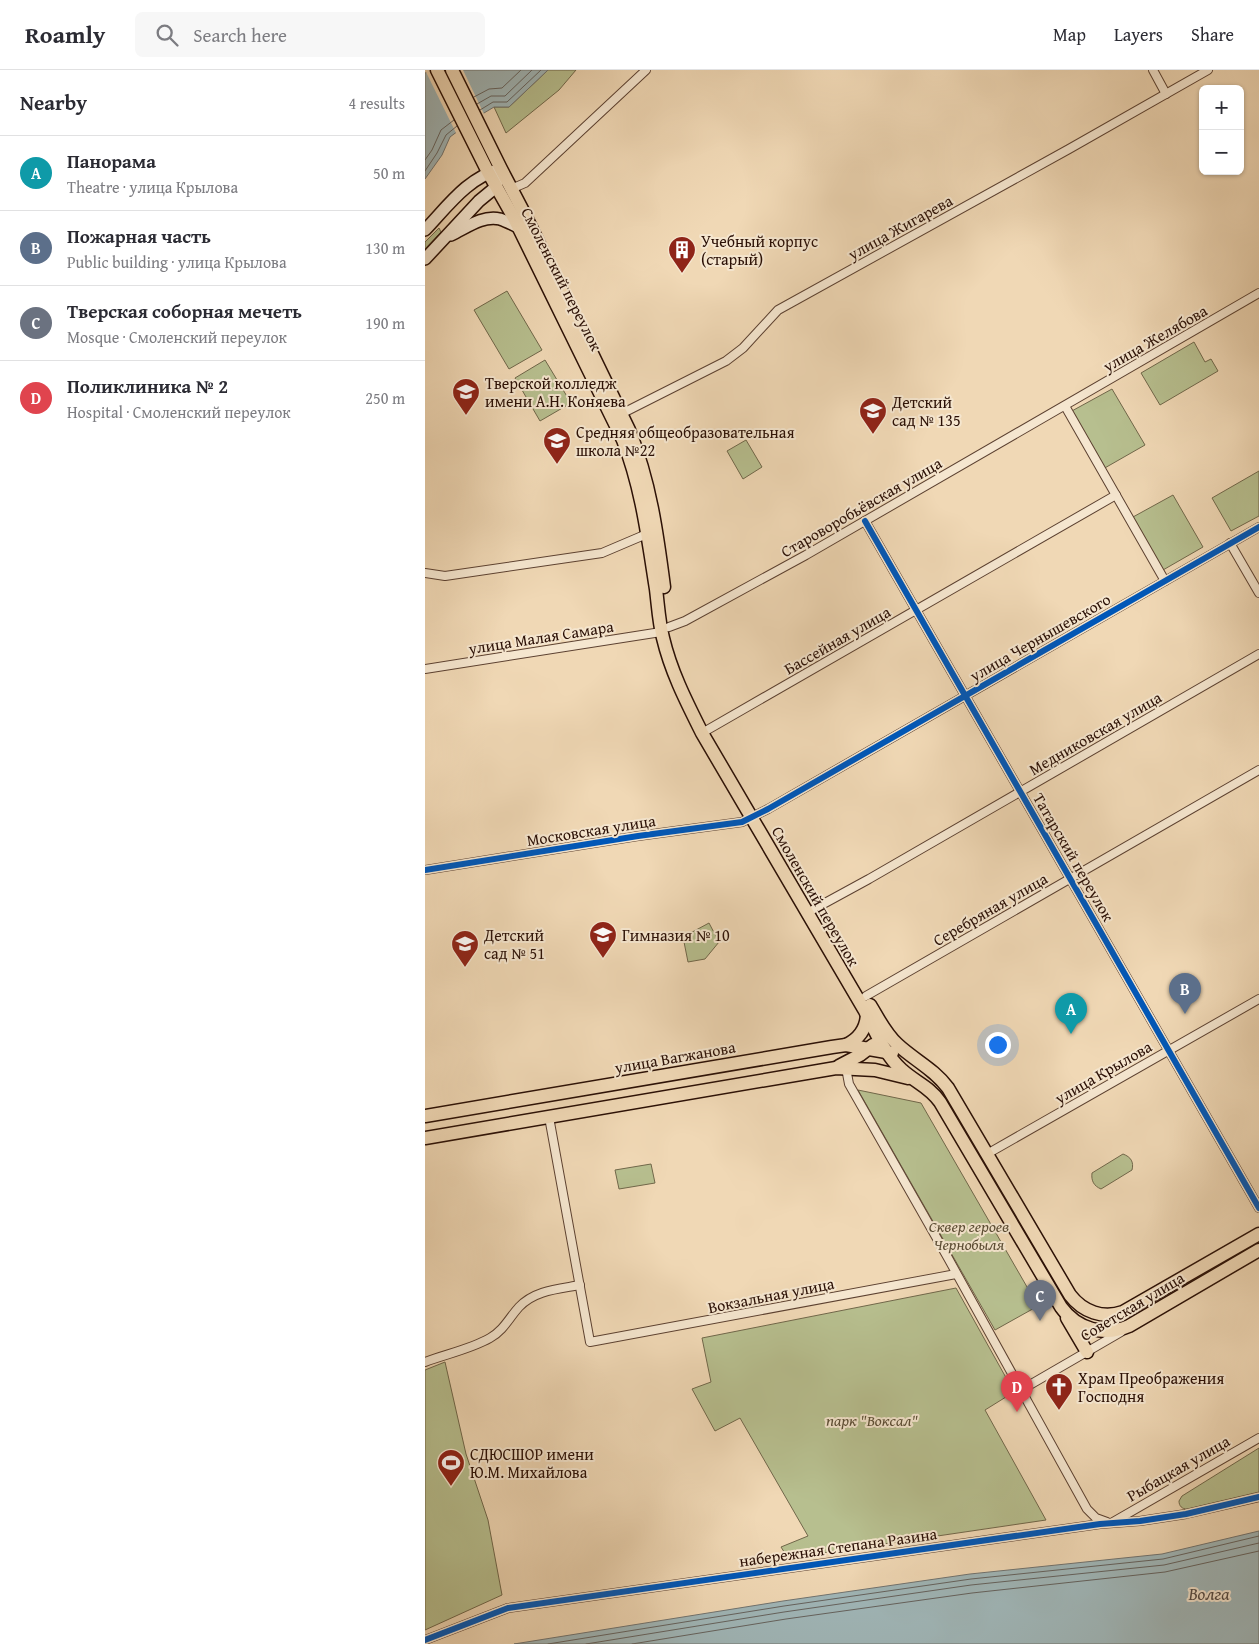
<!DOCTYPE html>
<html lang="en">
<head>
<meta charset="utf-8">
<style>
	body { margin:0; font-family:"Gentium Book Plus",serif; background:#f7f7f7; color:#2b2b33 }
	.controls { position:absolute; right:15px; top:15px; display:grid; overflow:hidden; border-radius:8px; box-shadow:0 1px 4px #0004 }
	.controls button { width:45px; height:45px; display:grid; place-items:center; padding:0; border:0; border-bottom:1px solid #e1e1e2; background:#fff; color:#2b2b33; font:25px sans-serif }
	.you { position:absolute; left:572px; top:974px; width:18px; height:18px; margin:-12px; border:4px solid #fff; border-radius:50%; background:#1a73e8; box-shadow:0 0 0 8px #1a73e833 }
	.badge { display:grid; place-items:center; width:32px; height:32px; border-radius:50%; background:#8f2418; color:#fff; font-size:16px; font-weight:700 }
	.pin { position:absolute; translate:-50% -41px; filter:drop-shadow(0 1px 2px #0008) }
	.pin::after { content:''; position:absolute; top:26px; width:18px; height:15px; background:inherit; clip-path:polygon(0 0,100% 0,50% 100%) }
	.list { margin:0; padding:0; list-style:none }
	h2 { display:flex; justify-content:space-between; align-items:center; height:65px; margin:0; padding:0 20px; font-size:21px }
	h2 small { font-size:16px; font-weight:400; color:#7c7c81 }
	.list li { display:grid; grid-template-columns:32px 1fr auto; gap:15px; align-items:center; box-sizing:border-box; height:75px; padding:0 20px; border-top:1px solid #e1e1e2 }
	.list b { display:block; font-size:19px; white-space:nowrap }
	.list p { margin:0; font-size:16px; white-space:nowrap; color:#7c7c81 }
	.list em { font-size:16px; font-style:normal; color:#7c7c81 }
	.icon { flex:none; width:28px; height:28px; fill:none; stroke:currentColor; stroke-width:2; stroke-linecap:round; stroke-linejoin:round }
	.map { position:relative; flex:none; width:834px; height:1574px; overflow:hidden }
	header { display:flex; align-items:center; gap:30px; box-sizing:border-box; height:70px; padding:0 25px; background:#fff; border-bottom:1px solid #e1e1e2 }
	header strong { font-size:24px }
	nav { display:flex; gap:28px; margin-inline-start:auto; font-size:18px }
	.search { width:350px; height:45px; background:#f7f7f7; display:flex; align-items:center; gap:12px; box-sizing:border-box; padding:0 18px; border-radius:8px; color:#7c7c81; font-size:19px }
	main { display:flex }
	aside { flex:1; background:#fff }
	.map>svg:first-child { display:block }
	.green { fill:#b7bf8f; stroke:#70674a }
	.water { fill:#a0b7b9; stroke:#717471 }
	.pier { fill:#f0d8b5 }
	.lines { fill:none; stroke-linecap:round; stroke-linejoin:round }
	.shore { stroke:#65635f; stroke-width:1 }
	.minor-casing { stroke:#5c4131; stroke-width:10 }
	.secondary-casing { stroke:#2a0f05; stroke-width:14 }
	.primary-casing { stroke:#2a0f05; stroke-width:15 }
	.minor { stroke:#f5e6cf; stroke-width:8 }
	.secondary { stroke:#f5e6cf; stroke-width:11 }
	.primary { stroke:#f0d8b5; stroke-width:12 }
	.cycleway-casing { stroke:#f5e6cf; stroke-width:9 }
	.cycleway { stroke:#0057b8; stroke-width:6 }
	.labels { text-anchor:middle; stroke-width:4; stroke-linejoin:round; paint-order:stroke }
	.street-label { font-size:16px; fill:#2a0f05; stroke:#f5e6cf }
	.poi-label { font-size:16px; fill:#2a0f05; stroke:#f5e6cf; text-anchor:start }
	.park-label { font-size:16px; font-style:italic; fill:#5b4d35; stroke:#f5e6cf }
	.water-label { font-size:18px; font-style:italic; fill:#534a44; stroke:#f5e6cf }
</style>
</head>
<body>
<header>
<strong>Roamly</strong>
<div class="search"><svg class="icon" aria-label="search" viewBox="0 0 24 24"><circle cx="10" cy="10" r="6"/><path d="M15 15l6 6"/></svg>Search here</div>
<nav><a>Map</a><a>Layers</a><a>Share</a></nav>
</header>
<main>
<aside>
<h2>Nearby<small>4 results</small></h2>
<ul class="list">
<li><span class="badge" style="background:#0f9aa8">A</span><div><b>Панорама</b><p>Theatre · улица Крылова</p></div><em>50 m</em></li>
<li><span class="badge" style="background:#5c6f8a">B</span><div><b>Пожарная часть</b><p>Public building · улица Крылова</p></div><em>130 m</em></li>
<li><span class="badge" style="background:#6b7280">C</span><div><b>Тверская соборная мечеть</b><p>Mosque · Смоленский переулок</p></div><em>190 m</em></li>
<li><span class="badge" style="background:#e0444e">D</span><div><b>Поликлиника № 2</b><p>Hospital · Смоленский переулок</p></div><em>250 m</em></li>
</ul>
</aside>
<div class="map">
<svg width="834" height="1574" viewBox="0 0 834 1574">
	<rect width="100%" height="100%" fill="#f0d8b5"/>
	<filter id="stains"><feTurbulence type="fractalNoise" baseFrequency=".004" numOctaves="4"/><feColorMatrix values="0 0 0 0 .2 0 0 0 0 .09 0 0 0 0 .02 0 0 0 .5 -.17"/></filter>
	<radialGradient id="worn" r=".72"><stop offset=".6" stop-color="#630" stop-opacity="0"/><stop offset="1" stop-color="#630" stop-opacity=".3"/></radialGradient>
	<g class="green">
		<polygon points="123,0 151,0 134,20 81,63 69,37 84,37"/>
		<polygon points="14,158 16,162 0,179 0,172"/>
		<polygon points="82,221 117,280 84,299 49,240"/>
		<polygon points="769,272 780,292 786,289 793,301 735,335 716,303"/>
		<polygon points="120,290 146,333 115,351 90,308"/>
		<polygon points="687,319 720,375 678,399 645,342"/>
		<polygon points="321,370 337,397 318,409 302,381"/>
		<polygon points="834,401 834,446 806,461 787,428"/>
		<polygon points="748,425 778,477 738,500 708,447"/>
		<polygon points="284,853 294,872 280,889 263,892 258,867"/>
		<polygon points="433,1020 496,1033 613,1236 570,1260"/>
		<path d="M 698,1084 C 706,1087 709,1092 707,1100 L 676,1119 C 669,1116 666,1111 667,1103 Z"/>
		<polygon points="226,1094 230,1113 194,1119 190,1100"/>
		<polygon points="531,1218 589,1322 560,1340 621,1450 363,1488 356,1477 383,1466 315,1348 290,1361 267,1319 286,1312 277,1268"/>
		<polygon points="20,1292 41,1384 63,1450 77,1525 0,1560 0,1300"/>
		<path d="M 834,1378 L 834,1422 L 762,1439 C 757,1439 754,1436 754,1431 L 757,1426 Z"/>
	</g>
	<g class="water">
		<polygon points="10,0 123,0 84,37 69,37 49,49 25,67 17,85 0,109 0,3"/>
		<polygon points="834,1461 834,1574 89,1574 358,1531 545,1504 737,1484"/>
	</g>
	<polygon class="pier" points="0,0 38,0 60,46 32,65"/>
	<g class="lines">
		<g class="shore">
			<polyline points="49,27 64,19 77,18 96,0"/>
			<polyline points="52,34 66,26 80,26 107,0"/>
			<polyline points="55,40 68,32 82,32 116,0"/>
			<polyline points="0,90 7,80 16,60 29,50"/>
			<polyline points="0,101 12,83 21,65 32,56"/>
			<polyline points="123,1574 359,1536 546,1509 738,1489 834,1466"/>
			<polyline points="161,1574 359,1542 546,1515 739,1495 834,1473"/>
			<polyline points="207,1574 361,1549 547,1523 740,1502 834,1481"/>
		</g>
		<defs>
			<g id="minor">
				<polyline points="728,0 741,24"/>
				<polyline points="86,119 100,113 221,0"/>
				<polyline points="640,336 740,511"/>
				<polyline points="194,345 301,291 318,278 353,240 644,79 783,0"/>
				<polyline points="440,451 834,1138"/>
				<polyline points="805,473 834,523"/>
				<polyline points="0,503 20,506 177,483 224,463"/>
				<polyline points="244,557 260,551 381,485 834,223"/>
				<polyline points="0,599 236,562"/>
				<polyline points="277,663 691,425"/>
				<polyline points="0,800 213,766 317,752 343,739 834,457"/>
				<polyline points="389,839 444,809 834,584"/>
				<polyline points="441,926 834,700"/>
				<polyline points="421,998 424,1014 523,1188 662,1439 671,1448 682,1452"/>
				<polyline points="124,1047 165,1272 531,1204"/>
				<polyline points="562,1084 834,929"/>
				<path d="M 0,1292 C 21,1284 46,1279 65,1268 C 79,1260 84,1248 94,1237 C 110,1220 134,1219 155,1215"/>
				<polyline points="596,1320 696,1262"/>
				<polyline points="688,1452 834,1368"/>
				<polyline points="0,1570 83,1538 675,1454 715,1451 761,1444 834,1427"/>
			</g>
			<g id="secondary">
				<path d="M 0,160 C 22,137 43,107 76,99 L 71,117 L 54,131 L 0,189"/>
				<path d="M 26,165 C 41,158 57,145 75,149 C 81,151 87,154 93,157"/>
			</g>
			<g id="primary">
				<path d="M 12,0 L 63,102 L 89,148 L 198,370 C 217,418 223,469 231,519 C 233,535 234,553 238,568 C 246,602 262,633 277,663 L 440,941 C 450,961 460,985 477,1000 C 490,1012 505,1017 515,1032 L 636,1237 C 652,1259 679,1267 704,1256 L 834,1180"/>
				<path d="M 27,0 L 76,99 L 99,143 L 204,360 C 225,411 232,463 239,517"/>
				<path d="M 445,935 C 453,948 460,963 472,974 C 489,990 509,999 523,1018 L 645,1225 C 658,1242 678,1249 698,1242 L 834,1164"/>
				<path d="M 421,975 C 434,969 441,959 442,945"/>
				<polyline points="414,996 435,985 448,975"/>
				<polyline points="0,1046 407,977 421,975 467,983"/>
				<polyline points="0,1068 411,998 450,1000 483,1008"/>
				<polyline points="642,1248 662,1282"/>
			</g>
		</defs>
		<use href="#minor" class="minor-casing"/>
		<use href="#secondary" class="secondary-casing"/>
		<use href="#primary" class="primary-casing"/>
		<use href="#minor" class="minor"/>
		<use href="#secondary" class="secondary"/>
		<use href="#primary" class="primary"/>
		<defs>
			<g id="cycleway">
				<polyline points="440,451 834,1138"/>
				<polyline points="0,800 213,766 317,752 343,739 834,457"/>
				<polyline points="0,1570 83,1538 675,1454 715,1451 761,1444 834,1427"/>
			</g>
		</defs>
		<use href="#cycleway" class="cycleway-casing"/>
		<use href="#cycleway" class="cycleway"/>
	</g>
	<defs>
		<symbol id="building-pin" viewBox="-11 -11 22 30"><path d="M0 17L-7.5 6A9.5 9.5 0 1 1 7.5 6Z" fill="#8f2418" stroke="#f5e6cf"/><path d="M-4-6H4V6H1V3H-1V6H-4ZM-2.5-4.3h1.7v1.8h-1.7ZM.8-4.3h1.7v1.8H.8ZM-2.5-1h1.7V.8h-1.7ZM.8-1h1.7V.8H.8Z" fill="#fff"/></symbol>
		<symbol id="university-pin" viewBox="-11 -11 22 30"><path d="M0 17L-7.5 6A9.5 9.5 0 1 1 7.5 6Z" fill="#8f2418" stroke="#f5e6cf"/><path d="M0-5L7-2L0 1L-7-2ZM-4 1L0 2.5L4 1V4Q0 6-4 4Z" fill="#fff"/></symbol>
		<symbol id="school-pin" viewBox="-11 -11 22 30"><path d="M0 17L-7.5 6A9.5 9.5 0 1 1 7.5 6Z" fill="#8f2418" stroke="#f5e6cf"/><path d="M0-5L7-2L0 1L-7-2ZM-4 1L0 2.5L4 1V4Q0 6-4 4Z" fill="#fff"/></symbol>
		<symbol id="church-pin" viewBox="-11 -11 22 30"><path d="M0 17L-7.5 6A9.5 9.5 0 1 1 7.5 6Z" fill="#8f2418" stroke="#f5e6cf"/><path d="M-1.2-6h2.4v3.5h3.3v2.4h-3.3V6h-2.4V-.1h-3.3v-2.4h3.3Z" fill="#fff"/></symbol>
		<symbol id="stadium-pin" viewBox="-11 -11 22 30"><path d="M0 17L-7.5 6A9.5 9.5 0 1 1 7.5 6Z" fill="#8f2418" stroke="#f5e6cf"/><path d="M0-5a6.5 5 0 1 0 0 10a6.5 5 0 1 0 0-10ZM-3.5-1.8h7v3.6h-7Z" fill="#fff"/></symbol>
	</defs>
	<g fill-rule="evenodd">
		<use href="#building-pin" x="241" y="164" width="32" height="43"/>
		<use href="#university-pin" x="25" y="306" width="32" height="43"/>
		<use href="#school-pin" x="432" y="325" width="32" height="43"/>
		<use href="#school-pin" x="116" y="355" width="32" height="43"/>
		<use href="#school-pin" x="162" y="849" width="32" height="43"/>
		<use href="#school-pin" x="24" y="858" width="32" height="43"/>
		<use href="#church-pin" x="618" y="1301" width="32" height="43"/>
		<use href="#stadium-pin" x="10" y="1377" width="32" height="43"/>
	</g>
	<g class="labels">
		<g class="street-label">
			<text transform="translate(475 157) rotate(-29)" y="6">улица Жигарева</text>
			<text transform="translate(137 209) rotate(63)" y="6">Смоленский переулок</text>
			<text transform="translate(730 268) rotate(-30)" y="6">улица Желябова</text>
			<text transform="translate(436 437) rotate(-30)" y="6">Староворобьёвская улица</text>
			<text transform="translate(116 567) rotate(-9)" y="6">улица Малая Самара</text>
			<text transform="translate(615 567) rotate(-30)" y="6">улица Чернышевского</text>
			<text transform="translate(412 570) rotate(-30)" y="6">Бассейная улица</text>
			<text transform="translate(670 663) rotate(-30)" y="6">Медниковская улица</text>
			<text transform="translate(166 760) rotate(-9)" y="6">Московская улица</text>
			<text transform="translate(649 787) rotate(60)" y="6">Татарский переулок</text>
			<text transform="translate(391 826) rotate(60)" y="6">Смоленский переулок</text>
			<text transform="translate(565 839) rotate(-30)" y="6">Серебряная улица</text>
			<text transform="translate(250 987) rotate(-10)" y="6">улица Вагжанова</text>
			<text transform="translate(678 1002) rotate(-30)" y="6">улица Крылова</text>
			<text transform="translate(346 1225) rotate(-11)" y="6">Вокзальная улица</text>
			<text transform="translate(707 1236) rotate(-31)" y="6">Советская улица</text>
			<text transform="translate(753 1398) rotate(-30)" y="6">Рыбацкая улица</text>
			<text transform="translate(413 1477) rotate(-8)" y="6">набережная Степана Разина</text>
		</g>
		<g class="poi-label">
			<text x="276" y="177">Учебный корпус<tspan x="276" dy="18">(старый)</tspan></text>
			<text x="60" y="319">Тверской колледж<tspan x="60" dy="18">имени А.Н. Коняева</tspan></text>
			<text x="467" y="338">Детский<tspan x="467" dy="18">сад № 135</tspan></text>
			<text x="151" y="368">Средняя общеобразовательная<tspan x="151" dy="18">школа №22</tspan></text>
			<text x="59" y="871">Детский<tspan x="59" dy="18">сад № 51</tspan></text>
			<text x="197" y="871">Гимназия № 10</text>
			<text x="653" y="1314">Храм Преображения<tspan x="653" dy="18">Господня</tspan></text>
			<text x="45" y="1390">СДЮСШОР имени<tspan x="45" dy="18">Ю.М. Михайлова</tspan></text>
		</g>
		<g class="park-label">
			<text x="544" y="1162">Сквер героев<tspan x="544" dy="18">Чернобыля</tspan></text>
			<text x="447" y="1356">парк "Воксал"</text>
		</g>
		<g class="water-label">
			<text x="784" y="1530">Волга</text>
		</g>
	</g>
	<rect width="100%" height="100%" filter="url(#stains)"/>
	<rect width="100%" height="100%" fill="url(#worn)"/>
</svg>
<div class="controls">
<button>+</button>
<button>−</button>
</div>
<div class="you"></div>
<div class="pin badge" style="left:646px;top:964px;background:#0f9aa8">A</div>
<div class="pin badge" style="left:760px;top:944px;background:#5c6f8a">B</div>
<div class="pin badge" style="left:615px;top:1251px;background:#6b7280">C</div>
<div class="pin badge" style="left:592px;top:1342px;background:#e0444e">D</div>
</div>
</main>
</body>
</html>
